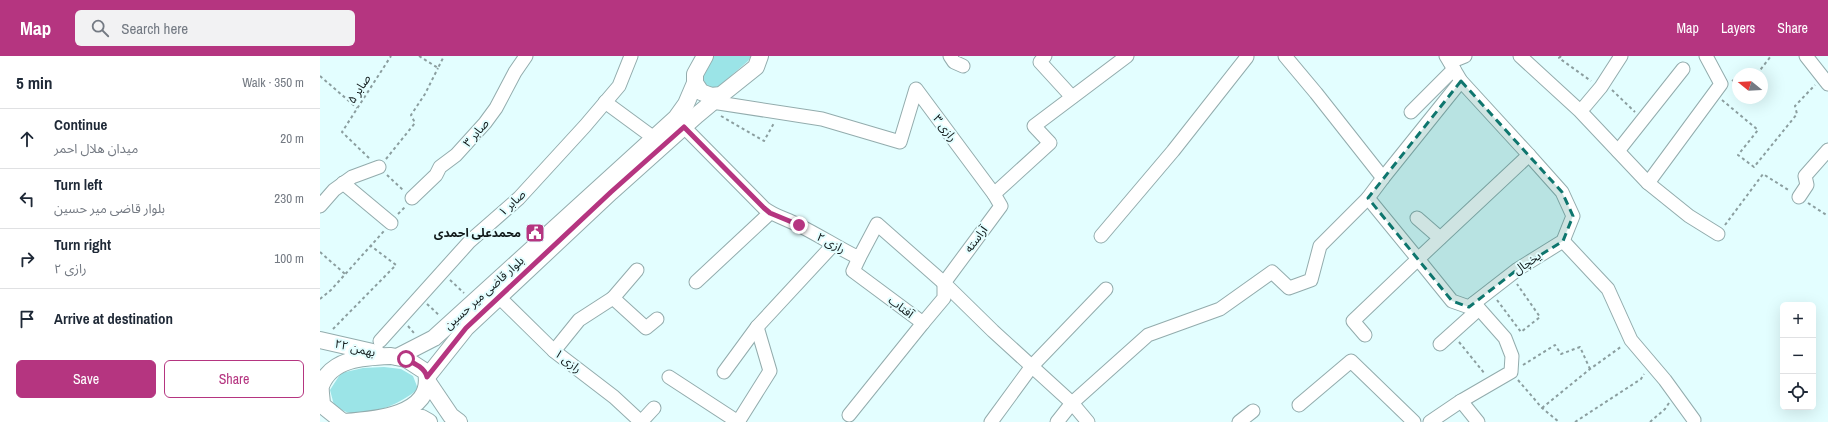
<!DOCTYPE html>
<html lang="en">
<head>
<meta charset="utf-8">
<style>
	body { margin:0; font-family:"Archivo Narrow","Noto Sans Arabic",sans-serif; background:#f2f2f3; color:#1f2937 }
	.controls { position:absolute; right:12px; bottom:12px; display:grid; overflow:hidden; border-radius:6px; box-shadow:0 4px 16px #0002 }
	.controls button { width:36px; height:36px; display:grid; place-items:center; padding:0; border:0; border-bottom:1px solid #e0e1e3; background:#fff; color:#1f2937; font:20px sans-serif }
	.compass { position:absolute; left:1412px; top:12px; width:36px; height:36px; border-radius:50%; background:#fff; box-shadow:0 4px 16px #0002; rotate:288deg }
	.stop { position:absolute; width:12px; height:12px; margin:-9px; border:3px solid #b53580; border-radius:50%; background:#fff }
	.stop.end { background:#b53580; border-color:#fff; box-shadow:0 1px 4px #0008 }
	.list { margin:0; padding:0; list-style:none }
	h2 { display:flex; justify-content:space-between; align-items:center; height:52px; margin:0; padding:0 16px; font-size:17px }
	h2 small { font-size:13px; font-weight:400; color:#747a83 }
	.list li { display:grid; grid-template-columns:26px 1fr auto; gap:12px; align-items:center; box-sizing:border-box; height:60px; padding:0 16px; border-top:1px solid #e0e1e3 }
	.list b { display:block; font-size:15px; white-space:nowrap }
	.list p { margin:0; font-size:13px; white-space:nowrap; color:#747a83 }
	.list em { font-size:13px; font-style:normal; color:#747a83 }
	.actions { display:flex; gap:8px; padding:12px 16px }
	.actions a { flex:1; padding:9px 0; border:1px solid #b53580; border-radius:6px; text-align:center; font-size:14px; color:#b53580 }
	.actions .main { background:#b53580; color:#fff }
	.icon { flex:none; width:22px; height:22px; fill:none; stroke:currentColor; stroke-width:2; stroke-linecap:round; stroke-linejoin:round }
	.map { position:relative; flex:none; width:1508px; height:366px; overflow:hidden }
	header { display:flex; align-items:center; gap:24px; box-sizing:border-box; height:56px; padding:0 20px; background:#b53580; color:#fff }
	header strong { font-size:19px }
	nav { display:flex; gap:22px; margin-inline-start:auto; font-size:14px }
	.search { width:280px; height:36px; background:#f2f2f3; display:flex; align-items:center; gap:10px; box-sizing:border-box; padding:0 14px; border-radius:6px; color:#747a83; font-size:15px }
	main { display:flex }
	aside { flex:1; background:#fff }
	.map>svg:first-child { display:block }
	.green { fill:#9be4e7 }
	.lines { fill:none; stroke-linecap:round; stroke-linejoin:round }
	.minor-casing { stroke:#93acad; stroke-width:15 }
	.major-casing { stroke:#93acad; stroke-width:18 }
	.path { stroke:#8b9e9f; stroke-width:2; stroke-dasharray:3 3; stroke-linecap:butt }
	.minor { stroke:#fff; stroke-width:13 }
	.major { stroke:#fff; stroke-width:16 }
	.route { stroke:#b53580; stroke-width:5 }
	.marked { fill:#0f766e; fill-opacity:0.2; stroke:#0f766e; stroke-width:3; stroke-dasharray:8 5; stroke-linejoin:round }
	.labels { text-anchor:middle; stroke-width:4; stroke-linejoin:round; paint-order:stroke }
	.street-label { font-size:12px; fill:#10191a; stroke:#e3feff }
	.poi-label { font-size:12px; font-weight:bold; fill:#10191a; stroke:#e3feff; text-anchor:end }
</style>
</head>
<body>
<header>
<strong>Map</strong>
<div class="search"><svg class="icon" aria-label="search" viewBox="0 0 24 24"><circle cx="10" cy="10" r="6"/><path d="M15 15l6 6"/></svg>Search here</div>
<nav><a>Map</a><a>Layers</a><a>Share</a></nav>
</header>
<main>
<aside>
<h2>5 min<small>Walk · 350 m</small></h2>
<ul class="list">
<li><svg class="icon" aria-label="ahead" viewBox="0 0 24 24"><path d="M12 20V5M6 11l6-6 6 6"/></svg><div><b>Continue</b><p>میدان هلال احمر</p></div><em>20 m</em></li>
<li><svg class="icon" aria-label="left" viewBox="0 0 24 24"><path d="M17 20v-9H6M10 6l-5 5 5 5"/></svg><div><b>Turn left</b><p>بلوار قاضی میر حسین</p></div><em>230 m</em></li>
<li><svg class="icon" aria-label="right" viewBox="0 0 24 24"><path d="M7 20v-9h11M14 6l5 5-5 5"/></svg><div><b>Turn right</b><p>رازی ۲</p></div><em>100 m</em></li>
<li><svg class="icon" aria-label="arrive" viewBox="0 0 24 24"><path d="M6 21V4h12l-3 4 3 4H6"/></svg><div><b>Arrive at destination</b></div></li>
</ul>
<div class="actions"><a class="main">Save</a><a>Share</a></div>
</aside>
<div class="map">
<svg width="1508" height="366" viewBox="0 0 1508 366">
	<rect width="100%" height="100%" fill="#e3feff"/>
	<g class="green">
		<path d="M 389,0 L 431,0 L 428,5 L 398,31 L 388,33 C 380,19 382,13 389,0 Z"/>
		<path d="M 64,311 L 81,313 L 93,320 L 98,333 C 80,348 56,358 31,357 C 26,357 19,352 14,349 L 10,334 L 21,317 L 43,312 Z"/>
	</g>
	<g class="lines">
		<defs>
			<g id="minor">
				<polyline points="630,0 634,6 643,10"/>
				<polyline points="725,0 720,6 752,41"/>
				<polyline points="965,0 996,37 1063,122 1141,25"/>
				<polyline points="1200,0 1260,55 1328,127 1401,28 1386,0"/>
				<polyline points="1486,0 1508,28"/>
				<polyline points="1130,6 1145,0"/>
				<polyline points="285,46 334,82"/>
				<polyline points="392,46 502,63 580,86 596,33 674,138 730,87 714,70 807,0"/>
				<polyline points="1265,50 1281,31 1301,0"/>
				<polyline points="1091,56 1134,13"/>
				<path d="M 364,71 L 444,152 C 454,160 467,163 478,169 C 499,179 518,192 539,202 L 557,168 L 624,227 L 673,275 L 752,347 L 768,366"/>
				<polyline points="1298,95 1363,13"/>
				<polyline points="1063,122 1048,142 1098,203 1209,99 1141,25 1126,0"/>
				<polyline points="23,127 71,167"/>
				<polyline points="1328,127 1369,160 1398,178"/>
				<polyline points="1479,141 1487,129 1485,120 1508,94"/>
				<polyline points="92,142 116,119 120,111 136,99 165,67 176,52 195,16 206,0"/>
				<polyline points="0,150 14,134 32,121 59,111"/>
				<polyline points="1097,162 1120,182"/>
				<polyline points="781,180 853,95 927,1"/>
				<polyline points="1243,185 1288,233 1311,284 1345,324 1374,364"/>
				<polyline points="539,202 533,215 603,267 624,242 624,227 681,150 674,138"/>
				<polyline points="317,214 293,242 326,272 337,263"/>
				<polyline points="376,226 450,157"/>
				<polyline points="179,241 234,295 294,341 321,366"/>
				<polyline points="1045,279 1033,265 1098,203 1132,245 1149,251 1198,213 1243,185 1253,160 1242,136 1209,99"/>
				<polyline points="60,285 150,185 199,142 265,70 299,30 311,0"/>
				<polyline points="1120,288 1159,253"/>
				<polyline points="234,295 259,264 293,242"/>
				<polyline points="404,316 437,271 513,189"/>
				<polyline points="349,321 418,366"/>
				<polyline points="1141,345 1158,366"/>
				<polyline points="979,349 1031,305 1094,366"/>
				<polyline points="529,359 603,267"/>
				<polyline points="321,366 334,352"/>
				<polyline points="418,366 450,315 437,271"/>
				<polyline points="671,366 712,310 786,233"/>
				<polyline points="737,366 752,347 828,279 900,253 952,216 969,232 991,224 1000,190 1048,142"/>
				<polyline points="919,366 933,355"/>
				<polyline points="1110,366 1141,345 1191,316 1192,300 1185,282 1154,247"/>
			</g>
			<g id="major">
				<polyline points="385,0 375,18 375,27 381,36 391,40 401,39 436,11 440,0"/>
				<polyline points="0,284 57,297"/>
				<path d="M 71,300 L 86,303 L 106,316 C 115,360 53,364 23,366 L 2,349 C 2,343 0,335 1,330 C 11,302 45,301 71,300 Z"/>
				<polyline points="77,301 114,282 356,62 366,48 375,27"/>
				<polyline points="107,321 146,272 291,136 377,59 401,39"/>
				<polyline points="108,326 131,360 139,366"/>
				<polyline points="75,359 102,362 109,366"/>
			</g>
		</defs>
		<use href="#minor" class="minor-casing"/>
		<use href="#major" class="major-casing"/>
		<g class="path">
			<polyline points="99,0 118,12 124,0"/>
			<polyline points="1241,0 1239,2 1271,25"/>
			<polyline points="1437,18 1451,0"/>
			<polyline points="0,20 37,52"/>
			<polyline points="1412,24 1418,28"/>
			<polyline points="1292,34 1315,56"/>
			<polyline points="1402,44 1438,74 1418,99 1434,111 1477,58 1475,50 1495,29"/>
			<polyline points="401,60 444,85 454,67"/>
			<polyline points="49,102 22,76 71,0"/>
			<polyline points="66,103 95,67 91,59 105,38 118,12"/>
			<polyline points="67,119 84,135"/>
			<polyline points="1488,147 1508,160"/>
			<polyline points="78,158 85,151"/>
			<polyline points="1405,169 1443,118 1470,135"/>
			<polyline points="0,196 25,218"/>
			<polyline points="130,224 144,237"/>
			<polyline points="0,243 11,234 64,175"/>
			<polyline points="1177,244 1201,276 1220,261 1197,228"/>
			<polyline points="107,248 120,260"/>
			<polyline points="88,270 94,277"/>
			<polyline points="13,273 76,209 51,190"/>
			<polyline points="1139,286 1165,318"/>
			<polyline points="1203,309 1235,289 1241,298 1260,291 1270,313"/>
			<polyline points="1198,324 1222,352 1239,366"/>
			<polyline points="1222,352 1270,313 1302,290"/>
			<polyline points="1255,366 1321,323 1324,318"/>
			<polyline points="1330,366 1345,353 1349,347"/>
		</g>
		<use href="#minor" class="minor"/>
		<use href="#major" class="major"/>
	</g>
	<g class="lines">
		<path class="route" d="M 86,303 C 94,307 105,312 107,321 L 146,272 L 291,136 L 364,71 L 444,152 L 450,157 L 479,169"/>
	</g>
	<path class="marked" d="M 1141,25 L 1242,136 L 1253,160 L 1243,185 L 1198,213 L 1149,251 L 1132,245 L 1048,142 Z"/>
	<defs>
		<symbol id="civic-square" viewBox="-11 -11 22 22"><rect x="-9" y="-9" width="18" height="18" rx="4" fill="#b53580" stroke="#e3feff"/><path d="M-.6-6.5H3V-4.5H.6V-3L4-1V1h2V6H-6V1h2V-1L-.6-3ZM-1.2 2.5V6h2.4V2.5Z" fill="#fff"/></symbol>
	</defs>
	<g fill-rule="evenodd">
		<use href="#civic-square" x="204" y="166" width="22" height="22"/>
	</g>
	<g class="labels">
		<g class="street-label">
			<text transform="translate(39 33) rotate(-57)" y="4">صابر ۵</text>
			<text transform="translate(625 72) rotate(53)" y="4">رازی ۳</text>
			<text transform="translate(156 77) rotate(-49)" y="4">صابر ۳</text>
			<text transform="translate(192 147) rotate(-43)" y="4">صابر ۱</text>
			<text transform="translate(656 183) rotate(-53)" y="4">آراسته</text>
			<text transform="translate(511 187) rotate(28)" y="4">رازی ۲</text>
			<text transform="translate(1207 207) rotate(-35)" y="4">یخچال</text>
			<text transform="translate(164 237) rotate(-42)" y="4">بلوار قاضی میر حسین</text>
			<text transform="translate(581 251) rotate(37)" y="4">آفتاب</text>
			<text transform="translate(35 292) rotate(13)" y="4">۲۲ بهمن</text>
			<text transform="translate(248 305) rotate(38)" y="4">رازی ۱</text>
		</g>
		<g class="poi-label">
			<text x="201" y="181">محمدعلی احمدی</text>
		</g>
	</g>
</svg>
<div class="controls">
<button>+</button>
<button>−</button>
<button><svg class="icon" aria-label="locate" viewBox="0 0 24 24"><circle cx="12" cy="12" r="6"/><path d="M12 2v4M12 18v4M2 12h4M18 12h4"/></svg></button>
</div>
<svg class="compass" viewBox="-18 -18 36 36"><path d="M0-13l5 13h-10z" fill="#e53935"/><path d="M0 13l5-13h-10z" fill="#747a83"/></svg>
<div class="stop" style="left:86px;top:303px"></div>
<div class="stop end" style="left:479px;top:169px"></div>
</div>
</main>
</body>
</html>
